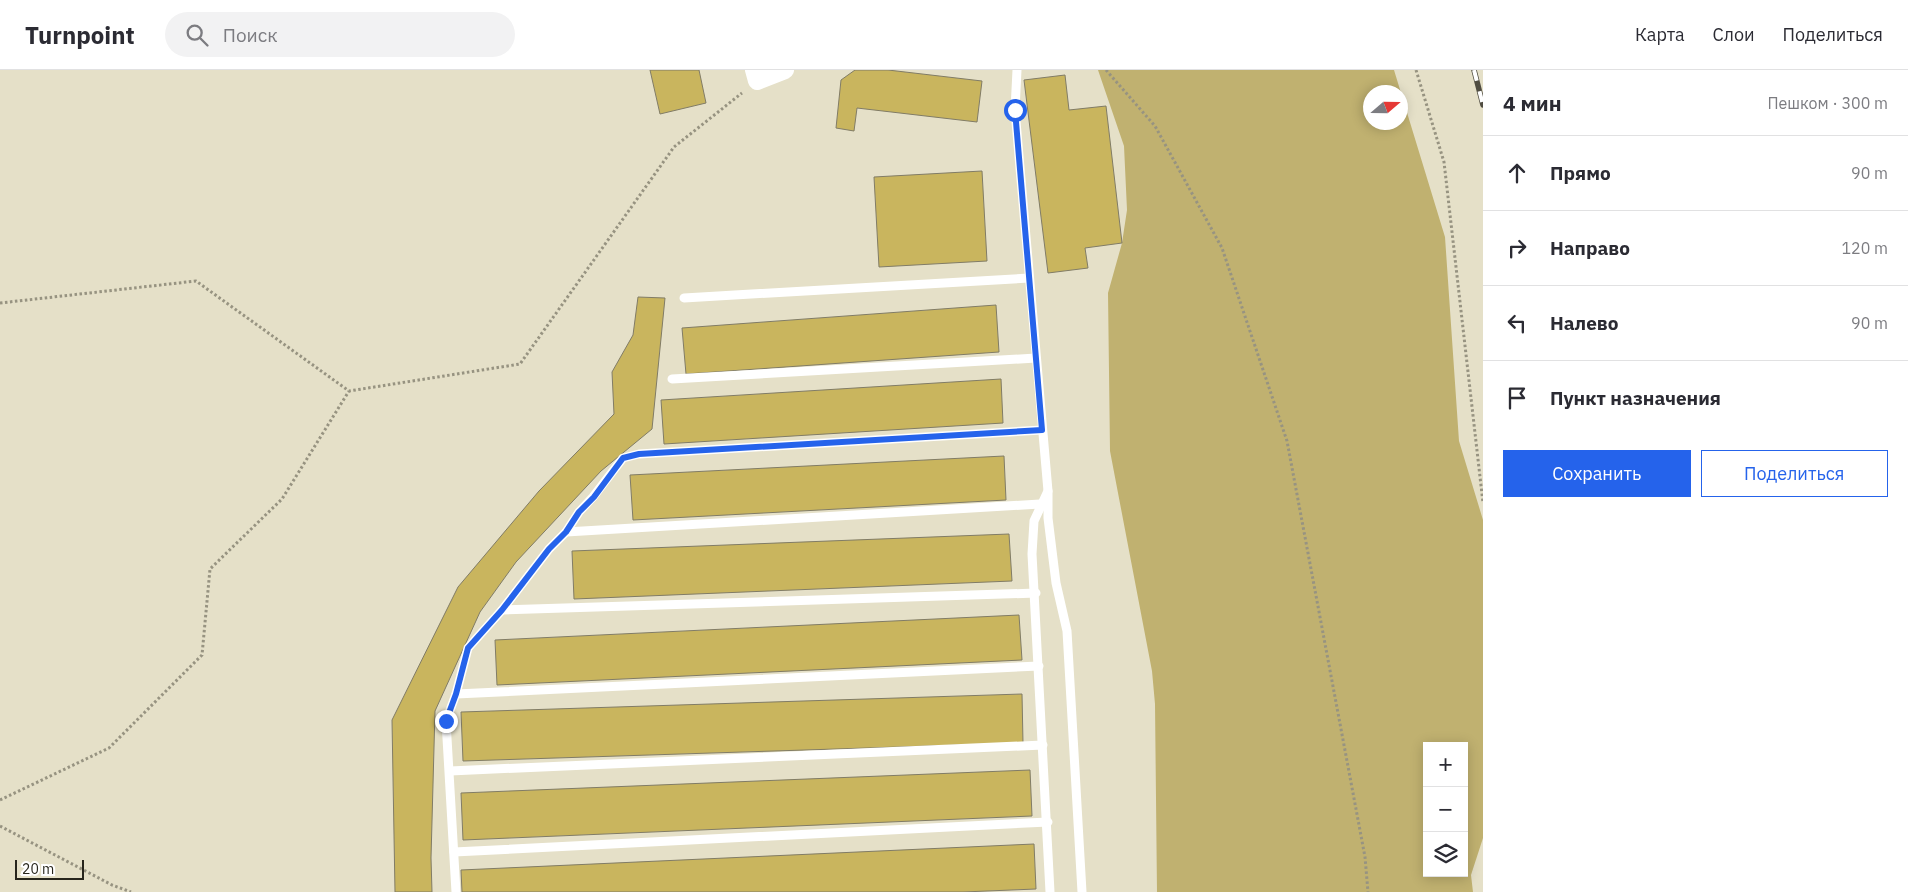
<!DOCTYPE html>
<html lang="ru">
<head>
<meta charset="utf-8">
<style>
	body { margin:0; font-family:"IBM Plex Sans",sans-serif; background:#f2f2f3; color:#2b2b33 }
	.controls { position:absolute; right:15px; bottom:15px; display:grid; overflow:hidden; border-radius:0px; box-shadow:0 2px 12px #0003 }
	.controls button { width:45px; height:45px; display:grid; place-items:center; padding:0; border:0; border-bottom:1px solid #e1e1e2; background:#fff; color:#2b2b33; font:25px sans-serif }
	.compass { position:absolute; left:1363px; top:15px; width:45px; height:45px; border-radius:50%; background:#fff; box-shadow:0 2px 12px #0003; rotate:70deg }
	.scale { position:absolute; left:15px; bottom:12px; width:69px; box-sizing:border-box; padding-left:5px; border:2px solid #27251c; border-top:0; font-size:14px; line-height:18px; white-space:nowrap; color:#27251c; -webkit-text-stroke:4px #fff; paint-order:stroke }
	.stop { position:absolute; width:15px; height:15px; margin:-11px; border:4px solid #2563eb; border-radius:50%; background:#fff }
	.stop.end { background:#2563eb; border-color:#fff; box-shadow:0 1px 5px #0008 }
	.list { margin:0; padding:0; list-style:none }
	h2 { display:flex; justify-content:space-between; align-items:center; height:65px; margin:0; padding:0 20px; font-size:21px }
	h2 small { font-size:16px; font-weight:400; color:#7c7c81 }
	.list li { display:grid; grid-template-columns:32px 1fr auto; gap:15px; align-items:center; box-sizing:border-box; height:75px; padding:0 20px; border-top:1px solid #e1e1e2 }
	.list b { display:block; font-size:19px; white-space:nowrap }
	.list em { font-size:16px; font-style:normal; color:#7c7c81 }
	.actions { display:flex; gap:10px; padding:15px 20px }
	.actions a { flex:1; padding:11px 0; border:1px solid #2563eb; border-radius:0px; text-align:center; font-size:18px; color:#2563eb }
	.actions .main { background:#2563eb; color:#fff }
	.icon { flex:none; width:28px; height:28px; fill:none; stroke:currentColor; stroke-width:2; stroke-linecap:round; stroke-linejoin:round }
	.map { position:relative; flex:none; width:1483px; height:822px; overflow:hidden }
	header { display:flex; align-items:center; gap:30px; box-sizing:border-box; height:70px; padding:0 25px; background:#fff; border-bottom:1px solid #e1e1e2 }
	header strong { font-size:24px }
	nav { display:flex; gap:28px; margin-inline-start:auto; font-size:18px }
	.search { width:350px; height:45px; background:#f2f2f3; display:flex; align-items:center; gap:12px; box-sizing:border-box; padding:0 18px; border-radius:28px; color:#7c7c81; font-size:19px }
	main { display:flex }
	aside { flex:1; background:#fff }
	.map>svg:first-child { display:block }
	.green { fill:#c0b170; fill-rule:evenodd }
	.building { fill:#c9b55e; stroke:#817c66 }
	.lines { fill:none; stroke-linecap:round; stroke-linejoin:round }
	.path { stroke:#979381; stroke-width:3; stroke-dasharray:2.5 2.5; stroke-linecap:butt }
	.lane { stroke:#fff; stroke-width:9 }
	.street { stroke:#fff; stroke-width:18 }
	.rail-casing { stroke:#504d41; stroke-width:5.5 }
	.rail { stroke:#fff; stroke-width:4; stroke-dasharray:11; stroke-linecap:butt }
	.route { stroke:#2563eb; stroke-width:6 }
</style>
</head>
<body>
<header>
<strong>Turnpoint</strong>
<div class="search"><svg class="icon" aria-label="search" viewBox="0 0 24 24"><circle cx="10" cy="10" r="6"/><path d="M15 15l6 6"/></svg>Поиск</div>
<nav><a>Карта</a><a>Слои</a><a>Поделиться</a></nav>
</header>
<main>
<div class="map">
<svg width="1483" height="822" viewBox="0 0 1483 822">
	<rect width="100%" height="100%" fill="#e5e0c8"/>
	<path class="green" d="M 1098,0 L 1394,0 L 1445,167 L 1459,371 L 1483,450 L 1483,768 L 1471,805 L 1473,822 L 1157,822 L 1155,634 L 1152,601 L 1110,381 L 1108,223 L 1122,173 L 1127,140 L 1124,76 ZM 1370,22 L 1400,22 L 1400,52 L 1370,52 ZM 1427,676 L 1464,676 L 1464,803 L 1427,803 Z"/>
	<g class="building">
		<polygon points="650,0 699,0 706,33 660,44"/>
		<polygon points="855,0 888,0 982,11 977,52 857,38 854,61 836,58 841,10"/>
		<polygon points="1065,5 1069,40 1106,36 1122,173 1085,178 1088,198 1048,203 1024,10"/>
		<polygon points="982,101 987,191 879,197 874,107"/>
		<polygon points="638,227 665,228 652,359 601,401 516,492 480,542 435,641 431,788 432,822 395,822 392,650 458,517 539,421 614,344 612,302 633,265"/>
		<polygon points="996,235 999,282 686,304 682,258"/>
		<polygon points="1001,309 1003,353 664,374 661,330"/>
		<polygon points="1004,386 1006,430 633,450 630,405"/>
		<polygon points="1009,464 1012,511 574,529 572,481"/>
		<polygon points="1019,545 1022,590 497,615 495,570"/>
		<polygon points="1022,624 1023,673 463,691 461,642"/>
		<polygon points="1030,700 1032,746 463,770 461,723"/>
		<polygon points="1034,774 1036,819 963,822 462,822 461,800"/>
	</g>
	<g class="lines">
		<g class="path">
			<polyline points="1106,0 1155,56 1222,178 1287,371 1365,787 1368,822"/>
			<polyline points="1416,0 1444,92 1483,433"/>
			<polyline points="0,233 196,211 349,321 520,294 674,77 742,23"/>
			<polyline points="0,730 109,678 202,585 210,499 282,429 349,321"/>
			<polyline points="0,756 112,815 131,822"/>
		</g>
		<g class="lane">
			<polyline points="1017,0 1015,40 1048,421 1034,451 1032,484 1050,822"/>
			<polyline points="684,228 1029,208"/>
			<polyline points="672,309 1036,288"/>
			<polyline points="1048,421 1048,448 1056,513 1067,561 1082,822"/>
			<polyline points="566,462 1040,434"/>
			<polyline points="502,540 1036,523"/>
			<polyline points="456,624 1039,596"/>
			<polyline points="450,701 1043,675"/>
			<polyline points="454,782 1048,752"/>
			<polyline points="456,822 446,651 456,624 468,578 502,540 549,479 566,462 579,442 593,427 623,388 639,384 1042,360"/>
		</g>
		<polyline class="street" points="754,0 757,11 785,0"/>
		<defs>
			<polyline id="rail" points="1474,0 1483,35"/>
		</defs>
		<use href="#rail" class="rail-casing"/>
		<use href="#rail" class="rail"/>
	</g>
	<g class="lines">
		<polyline class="route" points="446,651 456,624 468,578 502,540 549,479 566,462 579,442 594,427 623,388 639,384 1042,360 1015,40"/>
	</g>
</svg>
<div class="controls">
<button>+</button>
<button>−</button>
<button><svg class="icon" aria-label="layers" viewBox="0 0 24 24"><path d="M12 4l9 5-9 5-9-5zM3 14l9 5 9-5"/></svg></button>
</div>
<svg class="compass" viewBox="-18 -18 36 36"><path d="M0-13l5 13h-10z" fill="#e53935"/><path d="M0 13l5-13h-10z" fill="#7c7c81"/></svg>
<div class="scale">20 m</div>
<div class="stop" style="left:1015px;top:40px"></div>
<div class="stop end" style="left:446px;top:651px"></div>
</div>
<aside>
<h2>4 мин<small>Пешком · 300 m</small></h2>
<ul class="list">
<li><svg class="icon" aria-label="ahead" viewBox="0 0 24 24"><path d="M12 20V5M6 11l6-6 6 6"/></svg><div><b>Прямо</b></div><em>90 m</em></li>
<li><svg class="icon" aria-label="right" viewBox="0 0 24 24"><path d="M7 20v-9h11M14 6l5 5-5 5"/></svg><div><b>Направо</b></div><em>120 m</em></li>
<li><svg class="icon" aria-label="left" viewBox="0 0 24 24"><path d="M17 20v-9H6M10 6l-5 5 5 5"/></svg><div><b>Налево</b></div><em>90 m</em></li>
<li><svg class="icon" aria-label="arrive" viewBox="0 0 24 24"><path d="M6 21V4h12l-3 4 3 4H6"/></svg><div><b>Пункт назначения</b></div></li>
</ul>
<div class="actions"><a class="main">Сохранить</a><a>Поделиться</a></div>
</aside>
</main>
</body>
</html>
